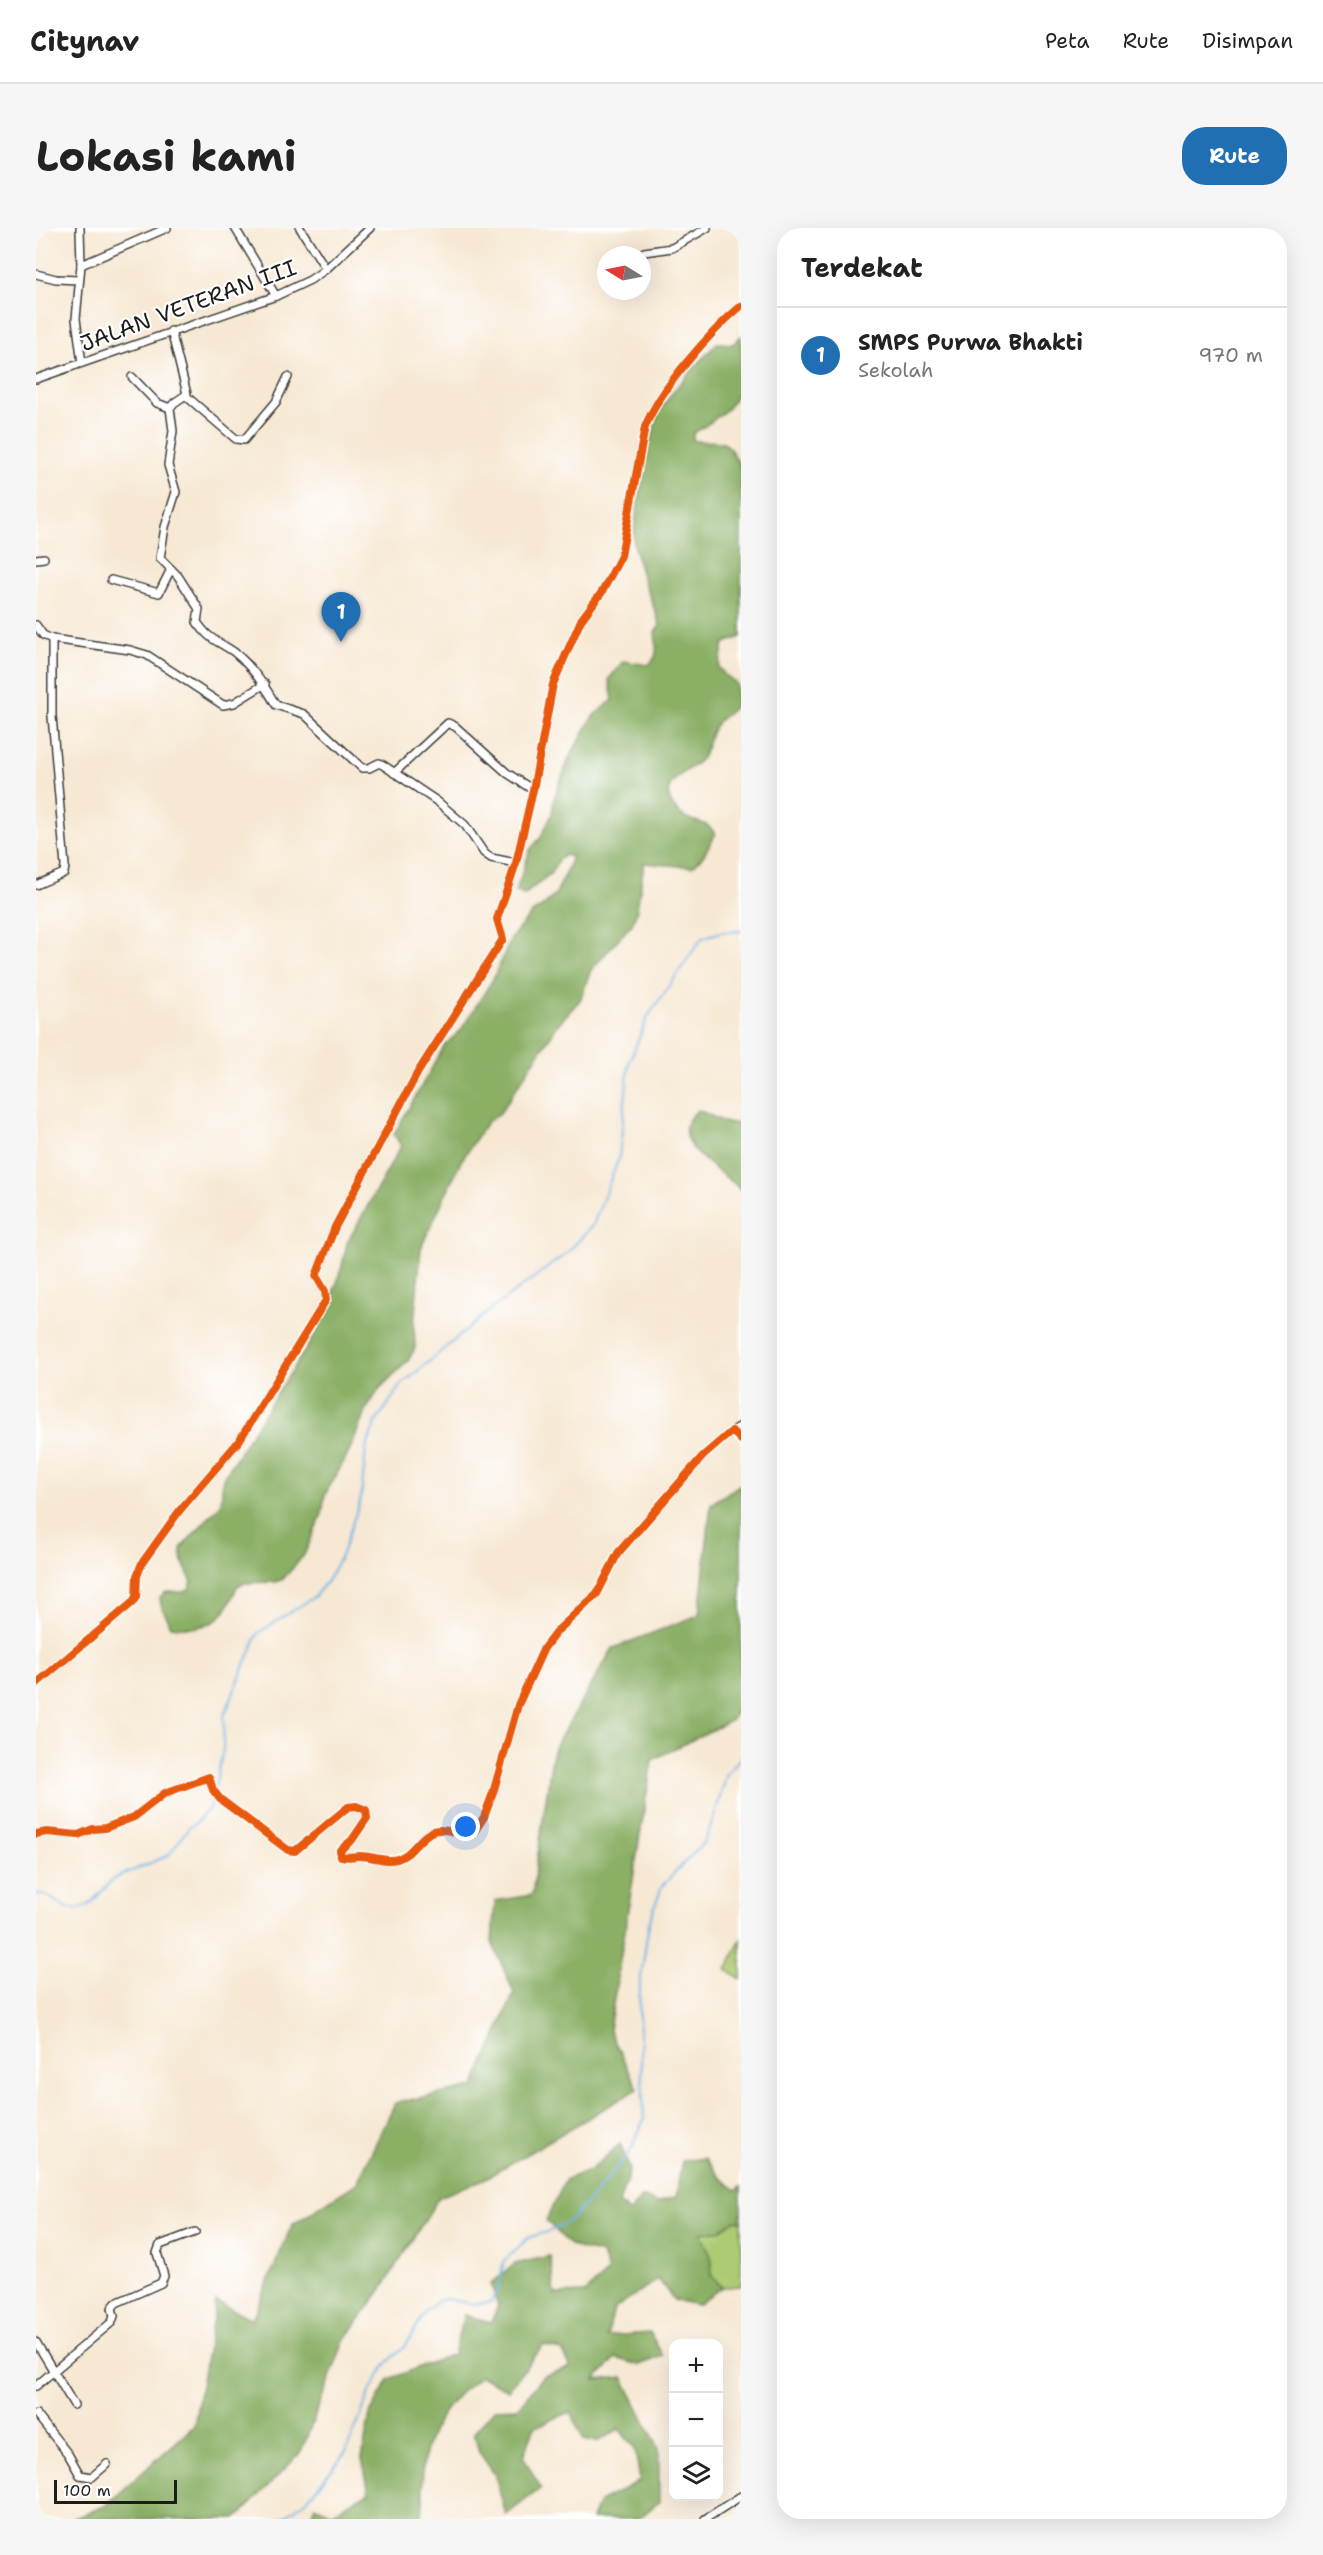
<!DOCTYPE html>
<html lang="id">
<head>
<meta charset="utf-8">
<style>
	body { margin:0; font-family:"Shantell Sans",sans-serif; background:#f6f6f6; color:#222 }
	.controls { position:absolute; right:18px; bottom:18px; display:grid; overflow:hidden; border-radius:12px; box-shadow:0 6px 24px #0002 }
	.controls button { width:54px; height:54px; display:grid; place-items:center; padding:0; border:0; border-bottom:2px solid #e0e0e0; background:#fff; color:#222; font:30px sans-serif }
	.compass { position:absolute; left:561px; top:18px; width:54px; height:54px; border-radius:50%; background:#fff; box-shadow:0 6px 24px #0002; rotate:280deg }
	.scale { position:absolute; left:18px; bottom:15px; width:123px; box-sizing:border-box; padding-left:6px; border:3px solid #1c1c1c; border-top:0; font-size:16px; line-height:21px; white-space:nowrap; color:#1c1c1c; -webkit-text-stroke:4px #fff; paint-order:stroke }
	.you { position:absolute; left:430px; top:1599px; width:21px; height:21px; margin:-15px; border:4px solid #fff; border-radius:50%; background:#1a73e8; box-shadow:0 0 0 9px #1a73e833 }
	.badge { display:grid; place-items:center; width:39px; height:39px; border-radius:50%; background:#1f6fb2; color:#fff; font-size:20px; font-weight:700 }
	.pin { position:absolute; translate:-50% -50px; filter:drop-shadow(0 2px 3px #0008) }
	.pin::after { content:''; position:absolute; top:32px; width:21px; height:18px; background:inherit; clip-path:polygon(0 0,100% 0,50% 100%) }
	.list { margin:0; padding:0; list-style:none }
	h2 { display:flex; justify-content:space-between; align-items:center; height:78px; margin:0; padding:0 24px; font-size:26px }
	h2 small { font-size:20px; font-weight:400; color:#767676 }
	.list li { display:grid; grid-template-columns:39px 1fr auto; gap:18px; align-items:center; box-sizing:border-box; height:96px; padding:0 24px; border-top:2px solid #e0e0e0 }
	.list b { display:block; font-size:22px; white-space:nowrap }
	.list p { margin:0; font-size:20px; white-space:nowrap; color:#767676 }
	.list em { font-size:20px; font-style:normal; color:#767676 }
	.icon { flex:none; width:33px; height:33px; fill:none; stroke:currentColor; stroke-width:2; stroke-linecap:round; stroke-linejoin:round }
	.map { position:relative; flex:none; width:705px; height:2291px; overflow:hidden; border-radius:24px }
	header { display:flex; align-items:center; gap:36px; box-sizing:border-box; height:84px; padding:0 30px; background:#fff; border-bottom:2px solid #e0e0e0 }
	header strong { font-size:28px }
	nav { display:flex; gap:33px; margin-inline-start:auto; font-size:21px }
	.intro { display:flex; align-items:center; justify-content:space-between; box-sizing:border-box; height:144px; padding:0 36px }
	h1 { margin:0; font-size:42px }
	.button { padding:15px 27px; border-radius:24px; background:#1f6fb2; color:#fff; font-size:21px; font-weight:700 }
	main { display:flex; gap:36px; padding:0 36px }
	aside { flex:1; background:#fff; border-radius:24px; box-shadow:0 6px 24px #0002 }
	.map>svg:first-child { display:block }
	.green { fill:#adcb73; stroke:#647448; stroke-width:1.5 }
	.forest { fill:#8aaf65; stroke:#536640; stroke-width:1.5 }
	.lines { fill:none; stroke-linecap:round; stroke-linejoin:round }
	.stream { stroke:#6eb3e4; stroke-width:2 }
	.street-casing { stroke:#3d3b37; stroke-width:10 }
	.street { stroke:#fff; stroke-width:7 }
	.cycleway-casing { stroke:#fff; stroke-width:11 }
	.cycleway { stroke:#e8590c; stroke-width:8 }
	.labels { text-anchor:middle; stroke-width:4.5; stroke-linejoin:round; paint-order:stroke }
	.street-label { font-size:22px; fill:#1c1c1c; stroke:#fff }
</style>
</head>
<body>
<header>
<strong>Citynav</strong>
<nav><a>Peta</a><a>Rute</a><a>Disimpan</a></nav>
</header>
<div class="intro"><h1>Lokasi kami</h1><a class="button">Rute</a></div>
<main>
<div class="map">
<svg width="705" height="2291" viewBox="0 0 705 2291">
	<rect width="100%" height="100%" fill="#fff"/>
	<filter id="ink" filterUnits="userSpaceOnUse"><feTurbulence type="fractalNoise" baseFrequency=".0167" numOctaves="2"/><feDisplacementMap in="SourceGraphic" scale="12" xChannelSelector="R" yChannelSelector="G"/><feConvolveMatrix kernelMatrix="1 2 1 2 8 2 1 2 1" color-interpolation-filters="sRGB"/></filter>
	<filter id="wash" filterUnits="userSpaceOnUse"><feTurbulence type="fractalNoise" baseFrequency=".008" numOctaves="4" result="noise"/><feDisplacementMap in="SourceGraphic" scale="24" xChannelSelector="R" yChannelSelector="G"/><feGaussianBlur stdDeviation="1.35" result="paint"/><feColorMatrix in="noise" values="0 0 0 0 0 0 0 0 0 0 0 0 0 0 0 0 0 1.4 0 .05"/><feComposite in="paint" operator="in"/></filter>
	<g filter="url(#wash)">
		<rect width="100%" height="100%" fill="#f7e8d3"/>
		<g class="green">
			<polygon points="705,1710 705,1751 691,1742"/>
			<polygon points="700,1992 705,1993 705,2058 686,2059 675,2048 676,2032 665,2005 685,2002"/>
		</g>
		<g class="forest">
			<path d="M 705,108 L 705,164 C 697,167 698,173 693,179 C 687,185 665,202 657,205 L 657,212 C 667,216 682,210 691,217 C 696,223 700,232 705,238 L 705,409 L 688,415 L 683,439 L 688,446 L 700,455 C 705,491 687,480 677,501 C 672,510 672,522 665,531 C 655,543 625,552 634,572 C 647,601 671,587 679,607 L 667,628 L 656,639 L 608,635 L 601,681 L 597,695 L 555,742 L 544,772 L 523,795 L 464,885 L 451,894 L 425,933 L 385,1020 L 378,1096 L 379,1120 L 372,1133 L 344,1160 L 330,1182 L 312,1226 L 289,1267 L 286,1286 L 268,1327 L 247,1351 L 239,1354 L 208,1355 L 201,1358 C 188,1395 173,1403 135,1398 L 125,1377 L 124,1369 L 130,1364 L 146,1364 L 153,1361 L 156,1354 L 147,1335 L 145,1320 L 185,1276 L 187,1250 L 280,1105 L 304,1047 L 311,1015 L 365,918 L 358,906 L 409,817 L 425,802 L 456,753 L 476,709 L 496,685 L 510,676 L 521,664 L 536,629 L 529,627 L 522,632 L 515,645 L 488,667 L 480,663 L 494,622 L 505,609 L 516,586 L 518,570 L 534,528 L 558,487 L 577,472 L 573,451 L 587,433 L 612,437 C 624,429 620,416 619,404 L 624,398 C 616,370 602,345 598,315 C 596,297 616,197 625,181 C 640,157 662,136 681,115 L 697,116 Z"/>
			<path d="M 662,882 L 690,895 L 705,895 L 705,964 L 700,957 C 680,940 625,910 662,882 Z"/>
			<polygon points="705,1256 705,1473 696,1492 616,1532 573,1802 602,1861 448,1951 403,1969 343,2065 308,2113 265,2224 200,2291 36,2291 69,2278 158,2198 180,2073 216,2091 256,1997 321,1955 359,1875 438,1859 478,1765 456,1714 459,1673 496,1667 517,1522 577,1420 663,1387 675,1276"/>
			<path d="M 584,1916 L 594,1942 L 583,1975 L 593,1985 L 606,1969 L 620,1975 L 640,1969 L 646,1933 L 669,1930 L 684,1949 L 700,1962 L 705,1958 L 705,1993 L 700,1992 L 685,2002 L 665,2005 L 676,2032 L 675,2048 L 686,2059 L 661,2077 L 638,2072 L 622,2051 L 578,2081 L 571,2108 L 614,2105 L 627,2128 L 603,2137 L 580,2130 L 559,2152 L 587,2149 L 623,2221 L 623,2274 L 602,2291 L 556,2291 L 563,2274 L 604,2253 L 599,2221 L 583,2201 L 563,2213 L 548,2212 L 534,2184 L 499,2199 L 487,2228 L 505,2260 L 470,2287 L 459,2247 L 443,2224 L 438,2205 L 458,2181 L 481,2180 L 508,2148 L 534,2139 L 527,2123 L 507,2117 L 472,2162 L 444,2148 C 415,2170 389,2202 387,2240 C 385,2259 390,2270 385,2291 L 274,2291 L 279,2278 L 295,2285 L 333,2264 L 326,2230 L 334,2186 L 353,2151 L 417,2126 L 428,2087 L 455,2094 L 462,2078 L 455,2056 L 479,2036 L 514,2028 L 519,2066 L 549,2065 L 572,2044 L 566,2026 L 535,2018 L 510,1992 L 530,1951 L 554,1942 Z"/>
		</g>
		<g class="lines">
			<g class="stream">
				<polyline points="179,1559 187,1522 188,1488 222,1405 278,1369 291,1353 306,1326 325,1270 330,1221 339,1196 364,1158 453,1083 531,1025 557,997 583,930 593,835 611,790 666,710 685,704 705,703"/>
				<polyline points="0,1666 10,1667 31,1680 43,1681 54,1676 77,1651 133,1627 153,1599 160,1595 176,1577 177,1567"/>
				<polyline points="245,2291 270,2273 310,2224 335,2162 351,2135 369,2118 390,2083 402,2073 410,2071 437,2076 455,2074 463,2058 468,2033 492,2010 522,2000 535,1991 557,1968 595,1922 608,1891 603,1787 604,1756 613,1695 626,1658 668,1614 675,1598 691,1546 705,1529"/>
			</g>
		</g>
	</g>
	<g filter="url(#ink)">
		<g class="lines">
			<defs>
				<g id="street">
					<polyline points="44,0 45,37 40,91 46,135"/>
					<polyline points="199,0 240,68"/>
					<polyline points="264,0 290,41"/>
					<polyline points="608,24 636,20 671,0"/>
					<polyline points="45,37 131,0"/>
					<polyline points="0,46 20,51 43,52"/>
					<path d="M 135,103 L 151,166 L 138,175 L 134,180 L 137,203 L 132,237 L 140,264 L 129,299 L 124,330 L 142,348 L 163,381 L 161,394 C 174,413 181,412 198,424 C 216,438 229,458 240,477 L 268,486 L 326,540 L 333,540 L 343,535 L 347,537 L 402,574 L 429,597 L 448,625 L 455,630 L 480,635"/>
					<polyline points="96,149 121,175 134,180"/>
					<polyline points="0,151 240,68 274,52 290,41 334,0"/>
					<polyline points="150,168 200,211 208,212 240,174 252,149"/>
					<polyline points="0,331 8,330"/>
					<polyline points="75,352 123,365 135,341"/>
					<polyline points="0,397 7,407 16,411 94,422 111,427 187,477 198,475 229,456"/>
					<polyline points="358,545 412,495 420,499 471,545 497,562"/>
					<polyline points="0,657 28,645 29,638 16,488 16,411"/>
					<polyline points="696,1203 705,1198"/>
					<path d="M 0,1456 L 96,1375 L 100,1369 L 101,1348 L 106,1335 L 144,1282 L 203,1213 L 290,1072 L 289,1063 L 280,1048 L 299,999 L 382,844 L 467,711 L 461,691 L 480,635 L 497,562 L 517,456 L 545,392 L 566,364 L 585,328 L 609,199 C 624,161 673,105 705,78"/>
					<path d="M 0,1606 L 11,1604 L 42,1607 L 57,1601 L 69,1600 L 98,1589 L 129,1565 L 173,1549 L 177,1562 L 184,1571 L 252,1622 L 259,1623 L 312,1579 L 320,1578 L 330,1582 L 331,1590 L 316,1612 L 304,1622 L 305,1628 C 312,1630 316,1628 323,1628 C 342,1628 355,1639 372,1625 C 380,1618 387,1607 397,1603 C 411,1598 425,1610 439,1603 L 448,1589 L 457,1565 L 482,1477 L 508,1420 L 521,1403 L 561,1366 L 582,1325 L 667,1228 L 696,1203 L 705,1212"/>
					<polyline points="0,2114 38,2177"/>
					<polyline points="0,2158 76,2094 78,2088 76,2080 80,2075 125,2055 128,2048 121,2025 124,2017 159,2004"/>
					<polyline points="0,2186 32,2226 44,2247 56,2249 71,2236"/>
					<polyline points="669,2291 705,2268"/>
				</g>
			</defs>
			<use href="#street" class="street-casing"/>
			<use href="#street" class="street"/>
			<defs>
				<g id="cycleway">
					<path d="M 0,1456 L 96,1375 L 100,1369 L 101,1348 L 106,1335 L 144,1282 L 203,1213 L 290,1072 L 289,1063 L 280,1048 L 299,999 L 382,844 L 467,711 L 461,691 L 480,635 L 497,562 L 517,456 L 545,392 L 566,364 L 585,328 L 609,199 C 624,161 673,105 705,78"/>
					<path d="M 0,1606 L 11,1604 L 42,1607 L 57,1601 L 69,1600 L 98,1589 L 129,1565 L 173,1549 L 177,1562 L 184,1571 L 252,1622 L 259,1623 L 312,1579 L 320,1578 L 330,1582 L 331,1590 L 316,1612 L 304,1622 L 305,1628 C 312,1630 316,1628 323,1628 C 342,1628 355,1639 372,1625 C 380,1618 387,1607 397,1603 C 411,1598 425,1610 439,1603 L 448,1589 L 457,1565 L 482,1477 L 508,1420 L 521,1403 L 561,1366 L 582,1325 L 667,1228 L 696,1203 L 705,1212"/>
				</g>
			</defs>
			<use href="#cycleway" class="cycleway-casing"/>
			<use href="#cycleway" class="cycleway"/>
		</g>
	</g>
	<g class="labels">
		<g class="street-label">
			<text transform="translate(152 77) rotate(-20)" y="8">JALAN VETERAN III</text>
		</g>
	</g>
</svg>
<div class="controls">
<button>+</button>
<button>−</button>
<button><svg class="icon" aria-label="layers" viewBox="0 0 24 24"><path d="M12 4l9 5-9 5-9-5zM3 14l9 5 9-5"/></svg></button>
</div>
<svg class="compass" viewBox="-18 -18 36 36"><path d="M0-13l5 13h-10z" fill="#e53935"/><path d="M0 13l5-13h-10z" fill="#767676"/></svg>
<div class="scale">100 m</div>
<div class="you"></div>
<div class="pin badge" style="left:305px;top:414px">1</div>
</div>
<aside>
<h2>Terdekat<small></small></h2>
<ul class="list">
<li><span class="badge">1</span><div><b>SMPS Purwa Bhakti</b><p>Sekolah</p></div><em>970 m</em></li>
</ul>
</aside>
</main>
</body>
</html>
